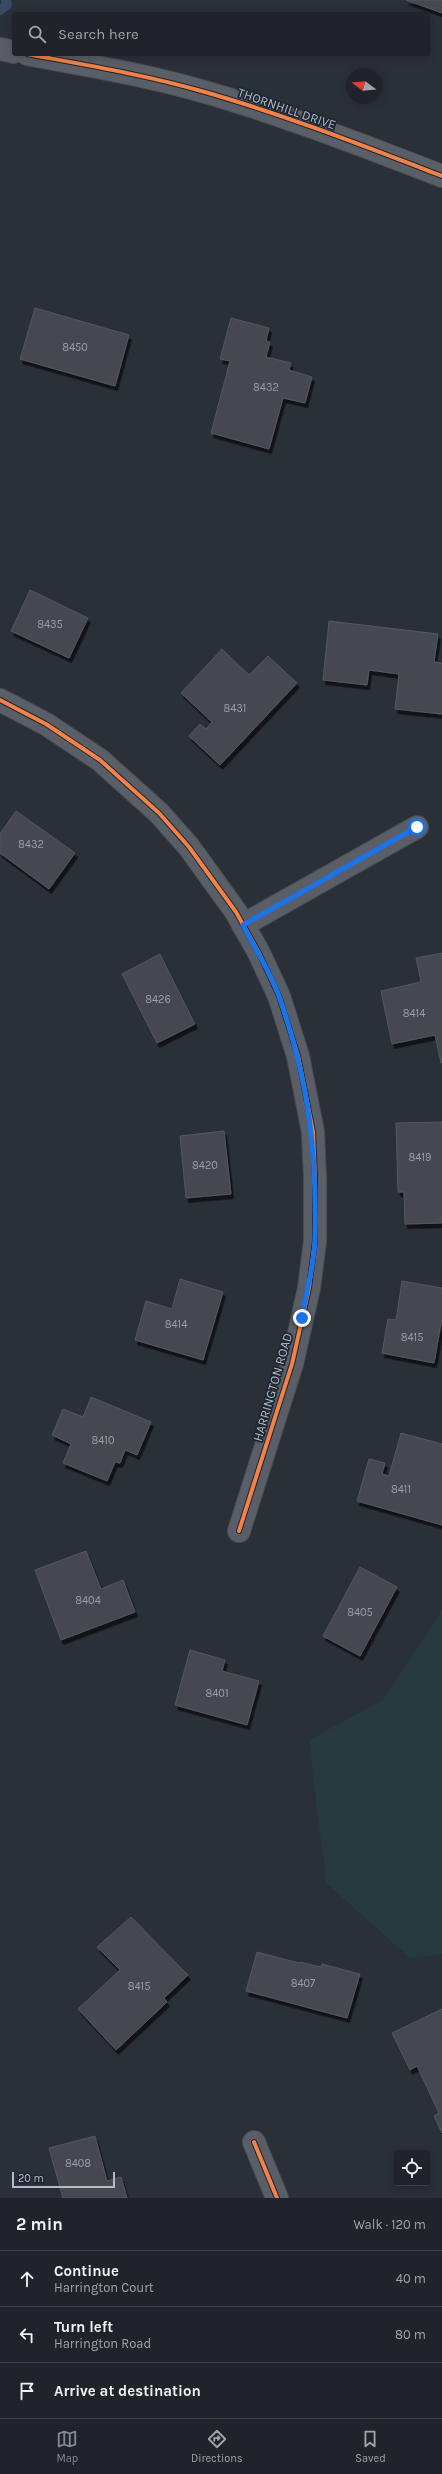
<!DOCTYPE html>
<html lang="en">
<head>
<meta charset="utf-8">
<style>
	body { margin:0; font-family:Karla,sans-serif; background:#2d3036; color:#f1f3f6 }
	.controls { position:absolute; right:12px; bottom:12px; display:grid; overflow:hidden; border-radius:4px; box-shadow:0 2px 10px #0003 }
	.controls button { width:36px; height:36px; display:grid; place-items:center; padding:0; border:0; border-bottom:1px solid #3d4147; background:#20242a; color:#f1f3f6; font:20px sans-serif }
	.compass { position:absolute; left:346px; top:68px; width:36px; height:36px; border-radius:50%; background:#20242a; box-shadow:0 2px 10px #0003; rotate:286deg }
	.scale { position:absolute; left:12px; bottom:10px; width:103px; box-sizing:border-box; padding-left:4px; border:2px solid #b4bcc9; border-top:0; font-size:11px; line-height:14px; white-space:nowrap; color:#b4bcc9; -webkit-text-stroke:3px #1d2633; paint-order:stroke }
	.stop { position:absolute; width:12px; height:12px; margin:-9px; border:3px solid #1a73e8; border-radius:50%; background:#fff }
	.stop.end { background:#1a73e8; border-color:#fff; box-shadow:0 1px 4px #0008 }
	.list { margin:0; padding:0; list-style:none }
	h2 { display:flex; justify-content:space-between; align-items:center; height:52px; margin:0; padding:0 16px; font-size:17px }
	h2 small { font-size:13px; font-weight:400; color:#a2a4a8 }
	.list li { display:grid; grid-template-columns:26px 1fr auto; gap:12px; align-items:center; box-sizing:border-box; height:56px; padding:0 16px; border-top:1px solid #3d4147 }
	.list b { display:block; font-size:15px; white-space:nowrap }
	.list p { margin:0; font-size:13px; white-space:nowrap; color:#a2a4a8 }
	.list em { font-size:13px; font-style:normal; color:#a2a4a8 }
	.icon { flex:none; width:22px; height:22px; fill:none; stroke:currentColor; stroke-width:2; stroke-linecap:round; stroke-linejoin:round }
	.map { position:relative; flex:none; width:442px; height:2198px; overflow:hidden }
	.search { position:absolute; background:#20242a; box-shadow:0 2px 10px #0003; left:12px; right:12px; top:12px; height:44px; display:flex; align-items:center; gap:10px; box-sizing:border-box; padding:0 14px; border-radius:4px; color:#a2a4a8; font-size:15px }
	.sheet { height:220px; background:#20242a }
	nav { display:flex; justify-content:space-around; align-items:center; box-sizing:border-box; height:56px; border-top:1px solid #3d4147; background:#20242a; font-size:11px; color:#a2a4a8 }
	nav a { display:grid; justify-items:center; gap:2px }
	nav .on { color:#848b96 }
	.map>svg:first-child { display:block }
	.green { fill:#273a3e }
	.lines { fill:none; stroke-linecap:round; stroke-linejoin:round }
	.stream { stroke:#384963; stroke-width:10 }
	.building { fill:#444950; stroke:#52575f; filter:url(#shadow) }
	.minor-casing { stroke:#484c53; stroke-width:24 }
	.minor { stroke:#5a5e66; stroke-width:22 }
	.cycleway-casing { stroke:#1d2633; stroke-width:6 }
	.cycleway { stroke:#f48246; stroke-width:4 }
	.route { stroke:#1a73e8; stroke-width:5 }
	.labels { text-anchor:middle; stroke-width:3.5; stroke-linejoin:round; paint-order:stroke }
	.number-label { font-size:11px; fill:#989fab }
	.street-label { font-size:13px; fill:#b4bcc9; stroke:#1d2633 }
</style>
</head>
<body>
<div class="map">
<svg width="442" height="2198" viewBox="0 0 442 2198">
	<defs>
		<filter id="shadow"><feDropShadow dx="2.5" dy="4.5" stdDeviation="0" flood-color="#0009"/></filter>
	</defs>
	<rect width="100%" height="100%" fill="#2a3038"/>
	<polygon class="green" points="442,1610 442,1954 410,1958 326,1883 309,1740 383,1700"/>
	<g class="lines">
		<polyline class="stream" points="0,10 7,5 6,0"/>
	</g>
	<g class="building">
		<polygon points="406,0 442,0 442,13"/>
		<polygon points="35,308 129,335 115,386 20,359"/>
		<polygon points="231,318 269,328 266,341 270,342 266,357 291,363 289,370 312,377 305,403 283,398 269,449 211,433 230,361 220,359"/>
		<polygon points="30,590 88,618 69,658 11,631"/>
		<polygon points="329,621 438,634 434,662 442,663 442,714 395,709 399,674 369,670 367,685 323,680"/>
		<polygon points="222,649 249,675 268,656 297,683 220,765 189,736 200,724 206,729 212,722 181,693"/>
		<polygon points="16,811 75,853 49,889 0,853 0,834"/>
		<polygon points="442,953 442,1063 441,1063 435,1035 392,1044 381,991 421,982 416,958"/>
		<polygon points="160,954 195,1024 157,1043 122,974"/>
		<polygon points="442,1122 442,1223 405,1224 404,1192 398,1192 396,1123"/>
		<polygon points="224,1131 231,1194 186,1198 180,1136"/>
		<polygon points="180,1279 223,1292 203,1360 135,1340 146,1301 172,1309"/>
		<polygon points="402,1281 442,1288 442,1318 434,1363 382,1353 388,1319 396,1320"/>
		<polygon points="91,1397 151,1422 137,1455 125,1450 120,1463 115,1462 107,1481 63,1463 71,1444 52,1435 63,1409 83,1417"/>
		<polygon points="401,1433 442,1444 442,1525 357,1501 369,1459 385,1463 382,1474 389,1476"/>
		<polygon points="86,1551 101,1589 123,1580 135,1612 61,1640 35,1570"/>
		<polygon points="360,1567 397,1587 360,1656 323,1636"/>
		<polygon points="190,1650 225,1660 222,1671 259,1681 247,1725 175,1705"/>
		<polygon points="131,1917 188,1975 164,1998 167,2002 116,2050 78,2009 120,1970 97,1947"/>
		<polygon points="257,1952 299,1963 300,1962 321,1967 322,1964 360,1974 347,2018 246,1991"/>
		<polygon points="442,2009 442,2133 434,2116 439,2113 417,2066 410,2070 392,2033"/>
		<polygon points="95,2136 107,2181 121,2177 127,2198 63,2198 49,2148"/>
	</g>
	<g class="lines">
		<defs>
			<g id="minor">
				<polyline points="0,49 14,52"/>
				<path d="M 27,54 C 86,65 146,75 205,92 C 285,115 364,146 442,176"/>
				<polyline points="0,700 46,724 100,760 159,813 189,847 236,912 259,953 279,996 298,1056 313,1132 315,1178 315,1241 309,1288 292,1364 239,1531"/>
				<polyline points="243,925 417,827"/>
				<polyline points="254,2142 277,2198"/>
			</g>
		</defs>
		<use href="#minor" class="minor-casing"/>
		<use href="#minor" class="minor"/>
		<defs>
			<g id="cycleway">
				<path d="M 27,54 C 86,65 146,75 205,92 C 285,115 364,146 442,176"/>
				<polyline points="0,700 46,724 100,760 159,813 189,847 236,912 259,953 279,996 298,1056 313,1132 315,1178 315,1241 309,1288 292,1364 239,1531"/>
				<polyline points="254,2142 277,2198"/>
			</g>
		</defs>
		<use href="#cycleway" class="cycleway-casing"/>
		<use href="#cycleway" class="cycleway"/>
	</g>
	<g class="lines">
		<path class="route" d="M 302,1318 C 306,1292 314,1267 315,1240 C 317,1151 309,1081 279,996 C 270,971 255,949 243,925 L 417,827"/>
	</g>
	<g class="labels">
		<g class="number-label">
			<text x="75" y="351">8450</text>
			<text x="266" y="391">8432</text>
			<text x="50" y="628">8435</text>
			<text x="235" y="712">8431</text>
			<text x="31" y="848">8432</text>
			<text x="158" y="1003">8426</text>
			<text x="414" y="1017">8414</text>
			<text x="420" y="1161">8419</text>
			<text x="205" y="1169">8420</text>
			<text x="176" y="1328">8414</text>
			<text x="412" y="1341">8415</text>
			<text x="103" y="1444">8410</text>
			<text x="401" y="1493">8411</text>
			<text x="88" y="1604">8404</text>
			<text x="360" y="1616">8405</text>
			<text x="217" y="1697">8401</text>
			<text x="303" y="1987">8407</text>
			<text x="139" y="1990">8415</text>
			<text x="78" y="2167">8408</text>
		</g>
		<g class="street-label">
			<text transform="translate(287 108) rotate(19)" y="5">THORNHILL DRIVE</text>
			<text transform="translate(272 1387) rotate(-74)" y="5">HARRINGTON ROAD</text>
		</g>
	</g>
</svg>
<div class="controls">
<button><svg class="icon" aria-label="locate" viewBox="0 0 24 24"><circle cx="12" cy="12" r="6"/><path d="M12 2v4M12 18v4M2 12h4M18 12h4"/></svg></button>
</div>
<svg class="compass" viewBox="-18 -18 36 36"><path d="M0-13l5 13h-10z" fill="#e53935"/><path d="M0 13l5-13h-10z" fill="#a2a4a8"/></svg>
<div class="scale">20 m</div>
<div class="stop" style="left:417px;top:827px"></div>
<div class="stop end" style="left:302px;top:1318px"></div>
<div class="search"><svg class="icon" aria-label="search" viewBox="0 0 24 24"><circle cx="10" cy="10" r="6"/><path d="M15 15l6 6"/></svg>Search here</div>
</div>
<section class="sheet">
<h2>2 min<small>Walk · 120 m</small></h2>
<ul class="list">
<li><svg class="icon" aria-label="ahead" viewBox="0 0 24 24"><path d="M12 20V5M6 11l6-6 6 6"/></svg><div><b>Continue</b><p>Harrington Court</p></div><em>40 m</em></li>
<li><svg class="icon" aria-label="left" viewBox="0 0 24 24"><path d="M17 20v-9H6M10 6l-5 5 5 5"/></svg><div><b>Turn left</b><p>Harrington Road</p></div><em>80 m</em></li>
<li><svg class="icon" aria-label="arrive" viewBox="0 0 24 24"><path d="M6 21V4h12l-3 4 3 4H6"/></svg><div><b>Arrive at destination</b></div></li>
</ul>
</section>
<nav>
<a class="on"><svg class="icon" aria-label="map" viewBox="0 0 24 24"><path d="M3 6l6-2 6 2 6-2v14l-6 2-6-2-6 2zM9 4v14M15 6v14"/></svg>Map</a>
<a><svg class="icon" aria-label="directions" viewBox="0 0 24 24"><path d="M12 3l9 9-9 9-9-9zM9 14v-3h6M13 9l2 2-2 2"/></svg>Directions</a>
<a><svg class="icon" aria-label="saved" viewBox="0 0 24 24"><path d="M7 4h10v16l-5-4-5 4z"/></svg>Saved</a>
</nav>
</body>
</html>
